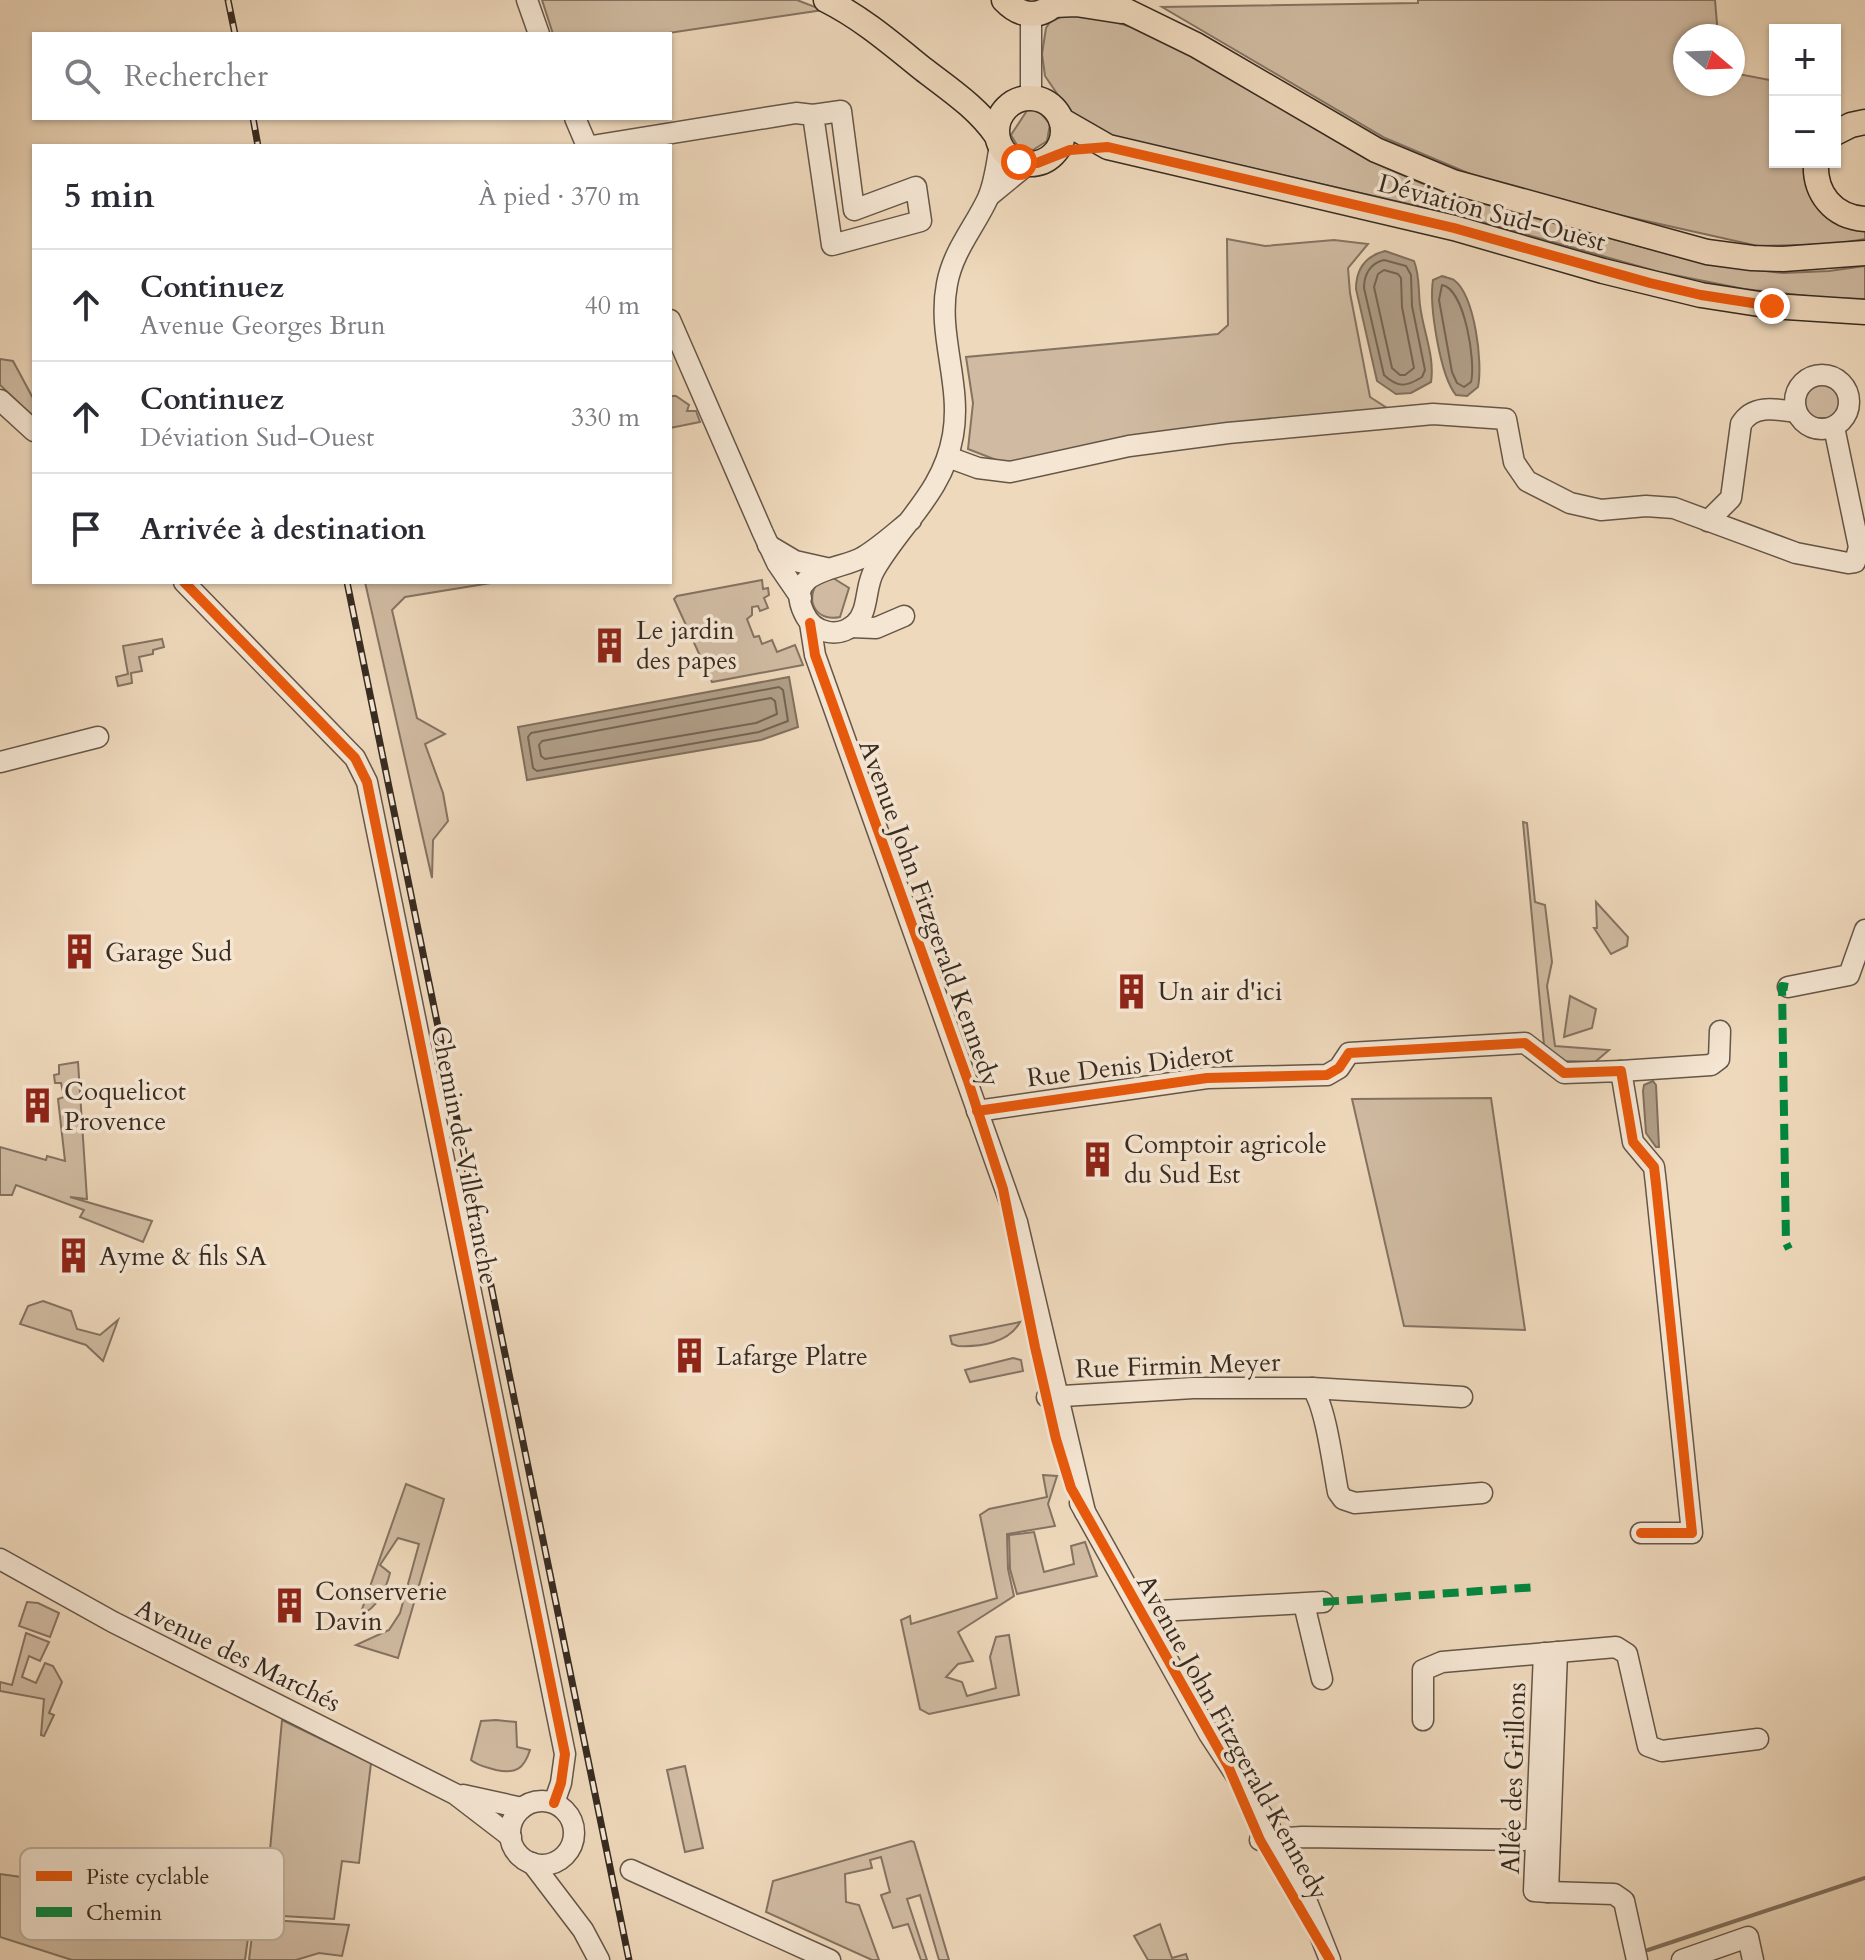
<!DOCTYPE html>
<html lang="fr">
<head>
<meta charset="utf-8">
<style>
	body { margin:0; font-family:Cardo,serif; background:#f7f7f7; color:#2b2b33 }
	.controls { position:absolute; right:24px; top:24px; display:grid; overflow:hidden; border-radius:0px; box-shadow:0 2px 6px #0004 }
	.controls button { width:72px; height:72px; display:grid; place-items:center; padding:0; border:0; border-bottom:2px solid #e1e1e2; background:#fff; color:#2b2b33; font:40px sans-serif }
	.compass { position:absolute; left:1673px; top:24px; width:72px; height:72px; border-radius:50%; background:#fff; box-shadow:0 2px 6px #0004; rotate:109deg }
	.stop { position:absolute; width:24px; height:24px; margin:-18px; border:6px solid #ea580c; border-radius:50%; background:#fff }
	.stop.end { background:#ea580c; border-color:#fff; box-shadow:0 2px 8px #0008 }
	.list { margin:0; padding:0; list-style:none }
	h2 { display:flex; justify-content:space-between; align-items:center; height:104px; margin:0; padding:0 32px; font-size:34px }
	h2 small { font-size:26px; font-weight:400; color:#7c7c81 }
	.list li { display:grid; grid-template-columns:52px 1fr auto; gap:24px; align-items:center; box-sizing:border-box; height:112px; padding:0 32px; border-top:2px solid #e1e1e2 }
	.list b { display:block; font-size:30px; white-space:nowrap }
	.list p { margin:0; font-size:26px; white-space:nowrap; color:#7c7c81 }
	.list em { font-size:26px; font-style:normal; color:#7c7c81 }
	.icon { flex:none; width:44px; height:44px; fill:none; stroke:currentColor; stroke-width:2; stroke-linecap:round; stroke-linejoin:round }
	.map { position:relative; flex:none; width:1865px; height:1960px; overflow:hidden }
	.search { position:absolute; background:#fff; box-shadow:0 2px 6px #0004; left:32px; top:32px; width:640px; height:88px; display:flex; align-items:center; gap:20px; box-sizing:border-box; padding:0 28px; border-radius:0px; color:#7c7c81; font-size:30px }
	.panel { position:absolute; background:#fff; box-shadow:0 2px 6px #0004; left:32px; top:144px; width:640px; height:440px; border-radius:0px }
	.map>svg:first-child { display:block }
	.green { fill:#d0bba2; stroke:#847362; stroke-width:2 }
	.water { fill:#b09e87; stroke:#80705e; stroke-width:2 }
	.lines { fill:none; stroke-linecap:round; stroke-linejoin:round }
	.shore { stroke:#746454; stroke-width:2 }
	.stream { stroke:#80705e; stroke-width:4 }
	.minor-casing { stroke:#655648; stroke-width:23 }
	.major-casing { stroke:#372b21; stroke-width:27 }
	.minor { stroke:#f5e6d3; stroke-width:20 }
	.major { stroke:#efd9bc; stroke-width:24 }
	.rail-casing { stroke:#372b21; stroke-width:7 }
	.rail { stroke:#f5e6d3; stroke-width:4; stroke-dasharray:12; stroke-linecap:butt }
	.quiet { stroke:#00873e; stroke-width:8; stroke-dasharray:16 8; stroke-linecap:butt }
	.cycleway-casing { stroke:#f5e6d3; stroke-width:15 }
	.cycleway { stroke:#e8590c; stroke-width:10 }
	.route { stroke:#ea580c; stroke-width:10 }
	.labels { text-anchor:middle; stroke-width:7; stroke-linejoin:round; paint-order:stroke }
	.street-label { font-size:26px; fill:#372b21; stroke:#f5e6d3 }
	.poi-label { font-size:26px; fill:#372b21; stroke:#f5e6d3; text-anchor:start }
	.key { fill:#f5e6d3; stroke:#bcae9e; stroke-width:2 }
	.key-label { font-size:22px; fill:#372b21 }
</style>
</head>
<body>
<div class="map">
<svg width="1865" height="1960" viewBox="0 0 1865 1960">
	<rect width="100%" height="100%" fill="#efd9bc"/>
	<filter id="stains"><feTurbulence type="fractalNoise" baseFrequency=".0025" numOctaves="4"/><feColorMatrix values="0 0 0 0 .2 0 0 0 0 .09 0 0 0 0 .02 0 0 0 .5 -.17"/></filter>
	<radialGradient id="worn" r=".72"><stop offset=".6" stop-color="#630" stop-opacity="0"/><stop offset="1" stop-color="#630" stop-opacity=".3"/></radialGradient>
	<g class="green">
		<polygon points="542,0 797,0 823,10 662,34 553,34"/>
		<polygon points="1418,0 1715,0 1718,36 1685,36 1685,84 1733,84 1733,73 1775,81 1775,162 1809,162 1804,178 1818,204 1865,227 1865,239 1835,244 1758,246 1615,214 1475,176 1385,138 1162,7 1418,3"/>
		<polygon points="1069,13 1112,21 1138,29 1177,47 1369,160 1421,183 1497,208 1706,264 1783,273 1829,271 1865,266 1865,299 1826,298 1744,289 1659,272 1461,216 1090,131 1075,120 1045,76 1042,54 1046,28 1050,22"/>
		<polygon points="1028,109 1039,111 1050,124 1047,141 1033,150 1017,145 1011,135"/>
		<polygon points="1227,239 1265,246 1334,240 1368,244 1348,268 1350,293 1370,397 1390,410 1040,460 1004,463 968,449 973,403 966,357 1218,334 1228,325"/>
		<polygon points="0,359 13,361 34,400 34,417 0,385"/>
		<polygon points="1818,381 1830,381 1843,393 1842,410 1829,421 1827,418 1812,418 1804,409 1805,392"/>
		<polygon points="671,396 676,396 689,405 687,411 696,411 700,422 670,428"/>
		<path d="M 833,578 L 849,588 L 840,617 C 819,622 805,604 816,585 Z"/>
		<polygon points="762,580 763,589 768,588 769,595 764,598 768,608 760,611 758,606 752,607 752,615 747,619 754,637 759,636 762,644 772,640 777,652 795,645 803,665 712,682 674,599 677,596"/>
		<polygon points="365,582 497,582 405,597 392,610 417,718 445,734 425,744 443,793 448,821 433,840 432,878"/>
		<polygon points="162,639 164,647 153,650 153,654 139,657 142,671 131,673 132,683 118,686 116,677 128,674 123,646"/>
		<polygon points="1523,822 1527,823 1535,902 1545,905 1552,962 1547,986 1555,1046 1609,1050 1595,1062 1565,1061 1544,1045"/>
		<polygon points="1596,902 1628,937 1627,946 1611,954 1594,928 1597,928"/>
		<polygon points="1570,996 1596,1009 1592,1028 1564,1037"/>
		<polygon points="78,1062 87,1199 70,1197 152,1221 143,1242 80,1217 84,1210 16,1185 12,1195 0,1195 0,1147 46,1160 47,1156 65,1161 58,1099 64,1097 61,1083 55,1083 54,1075 59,1074 59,1065"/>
		<polygon points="1491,1098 1525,1330 1404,1326 1352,1099"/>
		<polygon points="43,1301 71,1311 77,1329 100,1335 118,1320 103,1361 86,1345 20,1324 28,1306"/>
		<path d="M 1020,1322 C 1009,1343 980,1347 958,1346 L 952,1344 L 950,1336 Z"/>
		<polygon points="1013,1358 1021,1360 1023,1371 970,1382 965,1370"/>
		<polygon points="1043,1475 1057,1476 1048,1504 1055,1526 1007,1534 1008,1569 1014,1596 958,1632 973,1661 958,1664 946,1677 962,1682 967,1696 996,1688 990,1657 996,1637 1009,1635 1019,1695 929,1714 920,1709 901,1620 910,1616 911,1624 997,1598 980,1515 989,1509 1047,1497"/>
		<path d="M 406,1484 L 444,1499 L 398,1658 L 356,1645 L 389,1630 L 400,1613 L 419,1544 L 398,1538 L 380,1565 L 390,1573 C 386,1589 377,1609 360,1615 Z"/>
		<polygon points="1034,1532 1044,1572 1074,1564 1071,1546 1085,1542 1097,1576 1017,1594 1010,1569 1009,1535"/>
		<polygon points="27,1602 38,1603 59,1613 50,1637 19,1626"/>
		<polygon points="26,1633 49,1642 40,1661 29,1656 22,1677 36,1683 45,1663 53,1666 62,1682 49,1713 54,1715 44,1736 41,1735 44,1699 0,1691 0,1682 12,1685"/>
		<polygon points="282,1720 371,1763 359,1863 342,1861 334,1919 264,1915"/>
		<path d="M 496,1720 L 516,1722 L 517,1747 L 530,1750 C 524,1769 516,1774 496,1770 C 486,1767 478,1766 471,1760 L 481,1721 Z"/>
		<polygon points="685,1766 703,1848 685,1852 667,1770"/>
		<polygon points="911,1841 914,1842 949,1960 939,1960 920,1895 907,1899 927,1960 921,1960 908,1924 893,1928 881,1895 890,1892 881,1857 870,1860 872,1868 845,1874 846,1902 859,1905 879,1960 872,1960 766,1912 773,1881"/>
		<polygon points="0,1874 205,1903 206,1915 250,1923 245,1960 72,1960 0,1937"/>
		<polygon points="254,1919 349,1925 342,1956 319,1953 296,1960 249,1960"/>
		<polygon points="1160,1924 1172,1958 1186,1954 1188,1960 1148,1960 1134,1936"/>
	</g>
	<g class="water">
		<path d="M 1385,251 L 1414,261 C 1420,276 1418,289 1420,305 C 1423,331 1435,356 1431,382 L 1411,393 L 1396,394 L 1377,381 L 1356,289 C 1356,269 1366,256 1385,251 Z"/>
		<path d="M 1442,276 C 1444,277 1453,279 1454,280 C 1475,296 1483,363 1478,387 L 1467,396 L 1456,395 C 1440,376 1429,305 1433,280 Z"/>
		<polygon points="789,677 798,727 761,740 527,780 518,727"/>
		<polygon points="1653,1081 1656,1085 1659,1147 1656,1147 1646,1133 1643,1091 1644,1085"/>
	</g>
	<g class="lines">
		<g class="shore">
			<path d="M 1384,260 L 1406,266 L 1411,275 L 1412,306 L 1425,370 L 1422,377 C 1406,387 1398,388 1384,375 L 1364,288 C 1364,275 1370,263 1384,260 Z"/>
			<polygon points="1384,270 1398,274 1401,278 1402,307 1414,368 1405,375 1400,375 1392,368 1374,287 1378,274"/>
			<path d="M 1442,285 C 1465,289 1476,363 1471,382 L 1464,387 L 1457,383 L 1452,372 L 1439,300 Z"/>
			<polygon points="779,687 783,690 788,721 759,732 537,771 533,768 528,737 531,733"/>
			<polygon points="771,698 775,701 777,714 756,723 545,759 541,756 539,745 542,741"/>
		</g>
		<polyline class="stream" points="1648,1950 1865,1878"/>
		<defs>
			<g id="minor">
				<polyline points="527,0 539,34"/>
				<polyline points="1031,15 1031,98"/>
				<polyline points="575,118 587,146"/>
				<polyline points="592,146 796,113 813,115 841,111 854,210 916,187 921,221 832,245 813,115"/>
				<polyline points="989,196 1028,164"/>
				<polyline points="670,320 763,533 777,563 801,598"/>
				<circle cx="1822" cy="402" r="27"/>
				<polyline points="0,400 34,431"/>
				<polyline points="948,457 978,468 1010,472 1129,446 1228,433 1433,414 1506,419 1514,462 1527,481 1570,503 1601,510 1646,506 1674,508 1796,553 1848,563 1855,562 1859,547 1834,427"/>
				<path d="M 911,520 C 896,532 880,547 863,557 C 842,570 783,569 804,613 C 813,633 838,639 855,624 C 870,610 864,586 875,569 C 903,521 943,493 953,435 C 962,384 937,335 947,284 C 953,251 974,228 988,198 C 995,182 997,162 1000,145"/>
				<path d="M 1708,521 L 1731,498 L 1741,424 C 1753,404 1776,409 1796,412"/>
				<polyline points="768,545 795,561 826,568"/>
				<polyline points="184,582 355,758 367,782 565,1754 561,1783 554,1803"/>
				<polyline points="810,623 815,655 1017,1222 1085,1512"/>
				<polyline points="851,627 876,628 904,616"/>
				<polyline points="0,762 98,737"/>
				<polyline points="1788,987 1849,975 1865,930"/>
				<polyline points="1621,1071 1711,1065 1719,1059 1720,1031"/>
				<path d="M 977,1111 L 1207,1078 L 1327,1075 L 1339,1068 L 1349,1053 L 1525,1043 L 1564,1073 L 1621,1071 L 1633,1142 L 1654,1167 L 1656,1184 C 1667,1300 1681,1416 1692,1533 L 1641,1533"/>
				<polyline points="1312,1388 1462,1397"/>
				<path d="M 1047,1397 L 1193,1388 L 1312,1388 C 1326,1406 1333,1467 1338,1492 L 1343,1499 L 1355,1503 L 1482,1493"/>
				<polyline points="1080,1503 1209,1734 1268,1824 1301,1887 1330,1960"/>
				<polyline points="0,1559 113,1622 455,1794 511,1837"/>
				<polyline points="1304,1604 1322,1679"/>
				<polyline points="1141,1612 1323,1602"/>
				<polyline points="1544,1653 1534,1891 1548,1892 1557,1652"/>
				<polyline points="1423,1720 1423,1670 1442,1662 1616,1647 1627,1654 1648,1746 1662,1751 1758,1739"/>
				<polyline points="463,1795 522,1808"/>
				<circle cx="542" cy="1833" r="32"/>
				<polyline points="1260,1840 1302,1837 1534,1840"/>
				<polyline points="532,1863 583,1930 599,1960"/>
				<polyline points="631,1870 830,1960"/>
				<polyline points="1548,1892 1614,1894 1624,1901 1637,1960"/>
				<polyline points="1682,1960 1748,1937 1753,1960"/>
			</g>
			<g id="major">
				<path d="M 826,0 C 862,18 892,44 923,69 C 949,89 978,108 997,136"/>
				<path d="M 1004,0 C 1021,18 1042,19 1058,0"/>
				<polyline points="1104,0 1196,45 1376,150 1453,182 1707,252 1752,258 1783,259 1865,253"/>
				<polyline points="1054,5 1076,4 1121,11"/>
				<circle cx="1030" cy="131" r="33"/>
				<polyline points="1061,120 1108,147 1454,228 1603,271 1701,295 1772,306 1865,312"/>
				<polyline points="1835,133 1851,125 1865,122"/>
				<path d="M 1816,162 C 1814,193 1833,217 1865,219"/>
			</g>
		</defs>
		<use href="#minor" class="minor-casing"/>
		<use href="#major" class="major-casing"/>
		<use href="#minor" class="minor"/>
		<use href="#major" class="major"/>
		<defs>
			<g id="rail">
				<polyline points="228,0 235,34"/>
				<polyline points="253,118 258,146"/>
				<polyline points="347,582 629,1960"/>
			</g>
		</defs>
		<use href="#rail" class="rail-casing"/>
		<use href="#rail" class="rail"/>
		<g class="quiet">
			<polyline points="1788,987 1782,986 1786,1243 1789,1249"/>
			<polyline points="1323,1602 1537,1587"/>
		</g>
		<defs>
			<g id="cycleway">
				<polyline points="184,582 355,758 367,782 565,1754 561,1783 554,1803"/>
				<polyline points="810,623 815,655 968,1081 1003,1189 1035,1347 1056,1439 1071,1488 1228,1766 1260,1840 1330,1960"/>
				<path d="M 977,1111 L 1207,1078 L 1327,1075 L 1339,1068 L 1349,1053 L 1525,1043 L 1564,1073 L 1621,1071 L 1633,1142 L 1654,1167 L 1656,1184 C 1667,1300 1681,1416 1692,1533 L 1641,1533"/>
			</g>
		</defs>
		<use href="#cycleway" class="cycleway-casing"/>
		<use href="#cycleway" class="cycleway"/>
	</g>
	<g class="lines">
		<polyline class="route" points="1019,162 1037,163 1070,150 1108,147 1454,228 1650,283 1701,295 1772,306"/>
	</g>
	<defs>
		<symbol id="building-bare" viewBox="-9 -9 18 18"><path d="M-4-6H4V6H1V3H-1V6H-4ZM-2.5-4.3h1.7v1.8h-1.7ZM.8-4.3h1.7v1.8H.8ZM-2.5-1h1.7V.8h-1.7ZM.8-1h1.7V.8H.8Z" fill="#8f2418" stroke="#f5e6d3" stroke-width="2.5" paint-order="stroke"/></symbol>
	</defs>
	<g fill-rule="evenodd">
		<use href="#building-bare" x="584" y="620" width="51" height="51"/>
		<use href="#building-bare" x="54" y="926" width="51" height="51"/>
		<use href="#building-bare" x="1106" y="966" width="51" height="51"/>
		<use href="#building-bare" x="12" y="1080" width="51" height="51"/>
		<use href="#building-bare" x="1072" y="1134" width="51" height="51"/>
		<use href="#building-bare" x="48" y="1230" width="51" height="51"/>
		<use href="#building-bare" x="664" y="1330" width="51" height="51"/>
		<use href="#building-bare" x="264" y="1580" width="51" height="51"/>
	</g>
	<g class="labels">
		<g class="street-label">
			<text transform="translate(1492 212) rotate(15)" y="9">Déviation Sud-Ouest</text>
			<text transform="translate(930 913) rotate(70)" y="9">Avenue John Fitzgerald Kennedy</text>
			<text transform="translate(1130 1065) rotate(-7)" y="9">Rue Denis Diderot</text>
			<text transform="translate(465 1155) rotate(79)" y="9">Chemin de Villefranche</text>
			<text transform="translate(1178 1365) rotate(-2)" y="9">Rue Firmin Meyer</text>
			<text transform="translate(238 1655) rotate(26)" y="9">Avenue des Marchés</text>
			<text transform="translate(1233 1737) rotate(61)" y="9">Avenue John Fitzgerald Kennedy</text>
			<text transform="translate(1513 1778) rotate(-88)" y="9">Allée des Grillons</text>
		</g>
		<g class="poi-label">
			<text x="636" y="639">Le jardin<tspan x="636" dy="30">des papes</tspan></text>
			<text x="105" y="961">Garage Sud</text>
			<text x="1158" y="1000">Un air d'ici</text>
			<text x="64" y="1100">Coquelicot<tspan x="64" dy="30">Provence</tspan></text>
			<text x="1124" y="1153">Comptoir agricole<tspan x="1124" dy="30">du Sud Est</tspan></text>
			<text x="99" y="1265">Ayme &amp; fils SA</text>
			<text x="716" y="1365">Lafarge Platre</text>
			<text x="315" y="1600">Conserverie<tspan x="315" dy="30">Davin</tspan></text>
		</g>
	</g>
	<rect x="20" y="1848" width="264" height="92" rx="12" class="key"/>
	<rect x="36" y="1871" width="36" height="10" fill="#e8590c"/>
	<rect x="36" y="1907" width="36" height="10" fill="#00873e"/>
	<g class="key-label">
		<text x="86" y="1884">Piste cyclable</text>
		<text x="86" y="1920">Chemin</text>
	</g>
	<rect width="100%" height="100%" filter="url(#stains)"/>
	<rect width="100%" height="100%" fill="url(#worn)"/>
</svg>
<div class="controls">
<button>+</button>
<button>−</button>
</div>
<svg class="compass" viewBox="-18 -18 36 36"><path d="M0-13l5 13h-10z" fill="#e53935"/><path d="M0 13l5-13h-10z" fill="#7c7c81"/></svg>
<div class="stop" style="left:1019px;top:162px"></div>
<div class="stop end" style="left:1772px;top:306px"></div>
<div class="search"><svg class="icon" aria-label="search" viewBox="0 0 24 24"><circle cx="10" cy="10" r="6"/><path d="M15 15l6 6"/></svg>Rechercher</div>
<section class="panel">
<h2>5 min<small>À pied · 370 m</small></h2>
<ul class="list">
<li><svg class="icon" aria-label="ahead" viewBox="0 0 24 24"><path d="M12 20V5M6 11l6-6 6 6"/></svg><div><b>Continuez</b><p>Avenue Georges Brun</p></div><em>40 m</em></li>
<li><svg class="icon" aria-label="ahead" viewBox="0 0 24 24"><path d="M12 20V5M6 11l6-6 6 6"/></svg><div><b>Continuez</b><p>Déviation Sud-Ouest</p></div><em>330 m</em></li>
<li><svg class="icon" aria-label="arrive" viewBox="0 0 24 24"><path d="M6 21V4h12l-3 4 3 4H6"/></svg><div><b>Arrivée à destination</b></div></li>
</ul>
</section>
</div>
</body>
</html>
